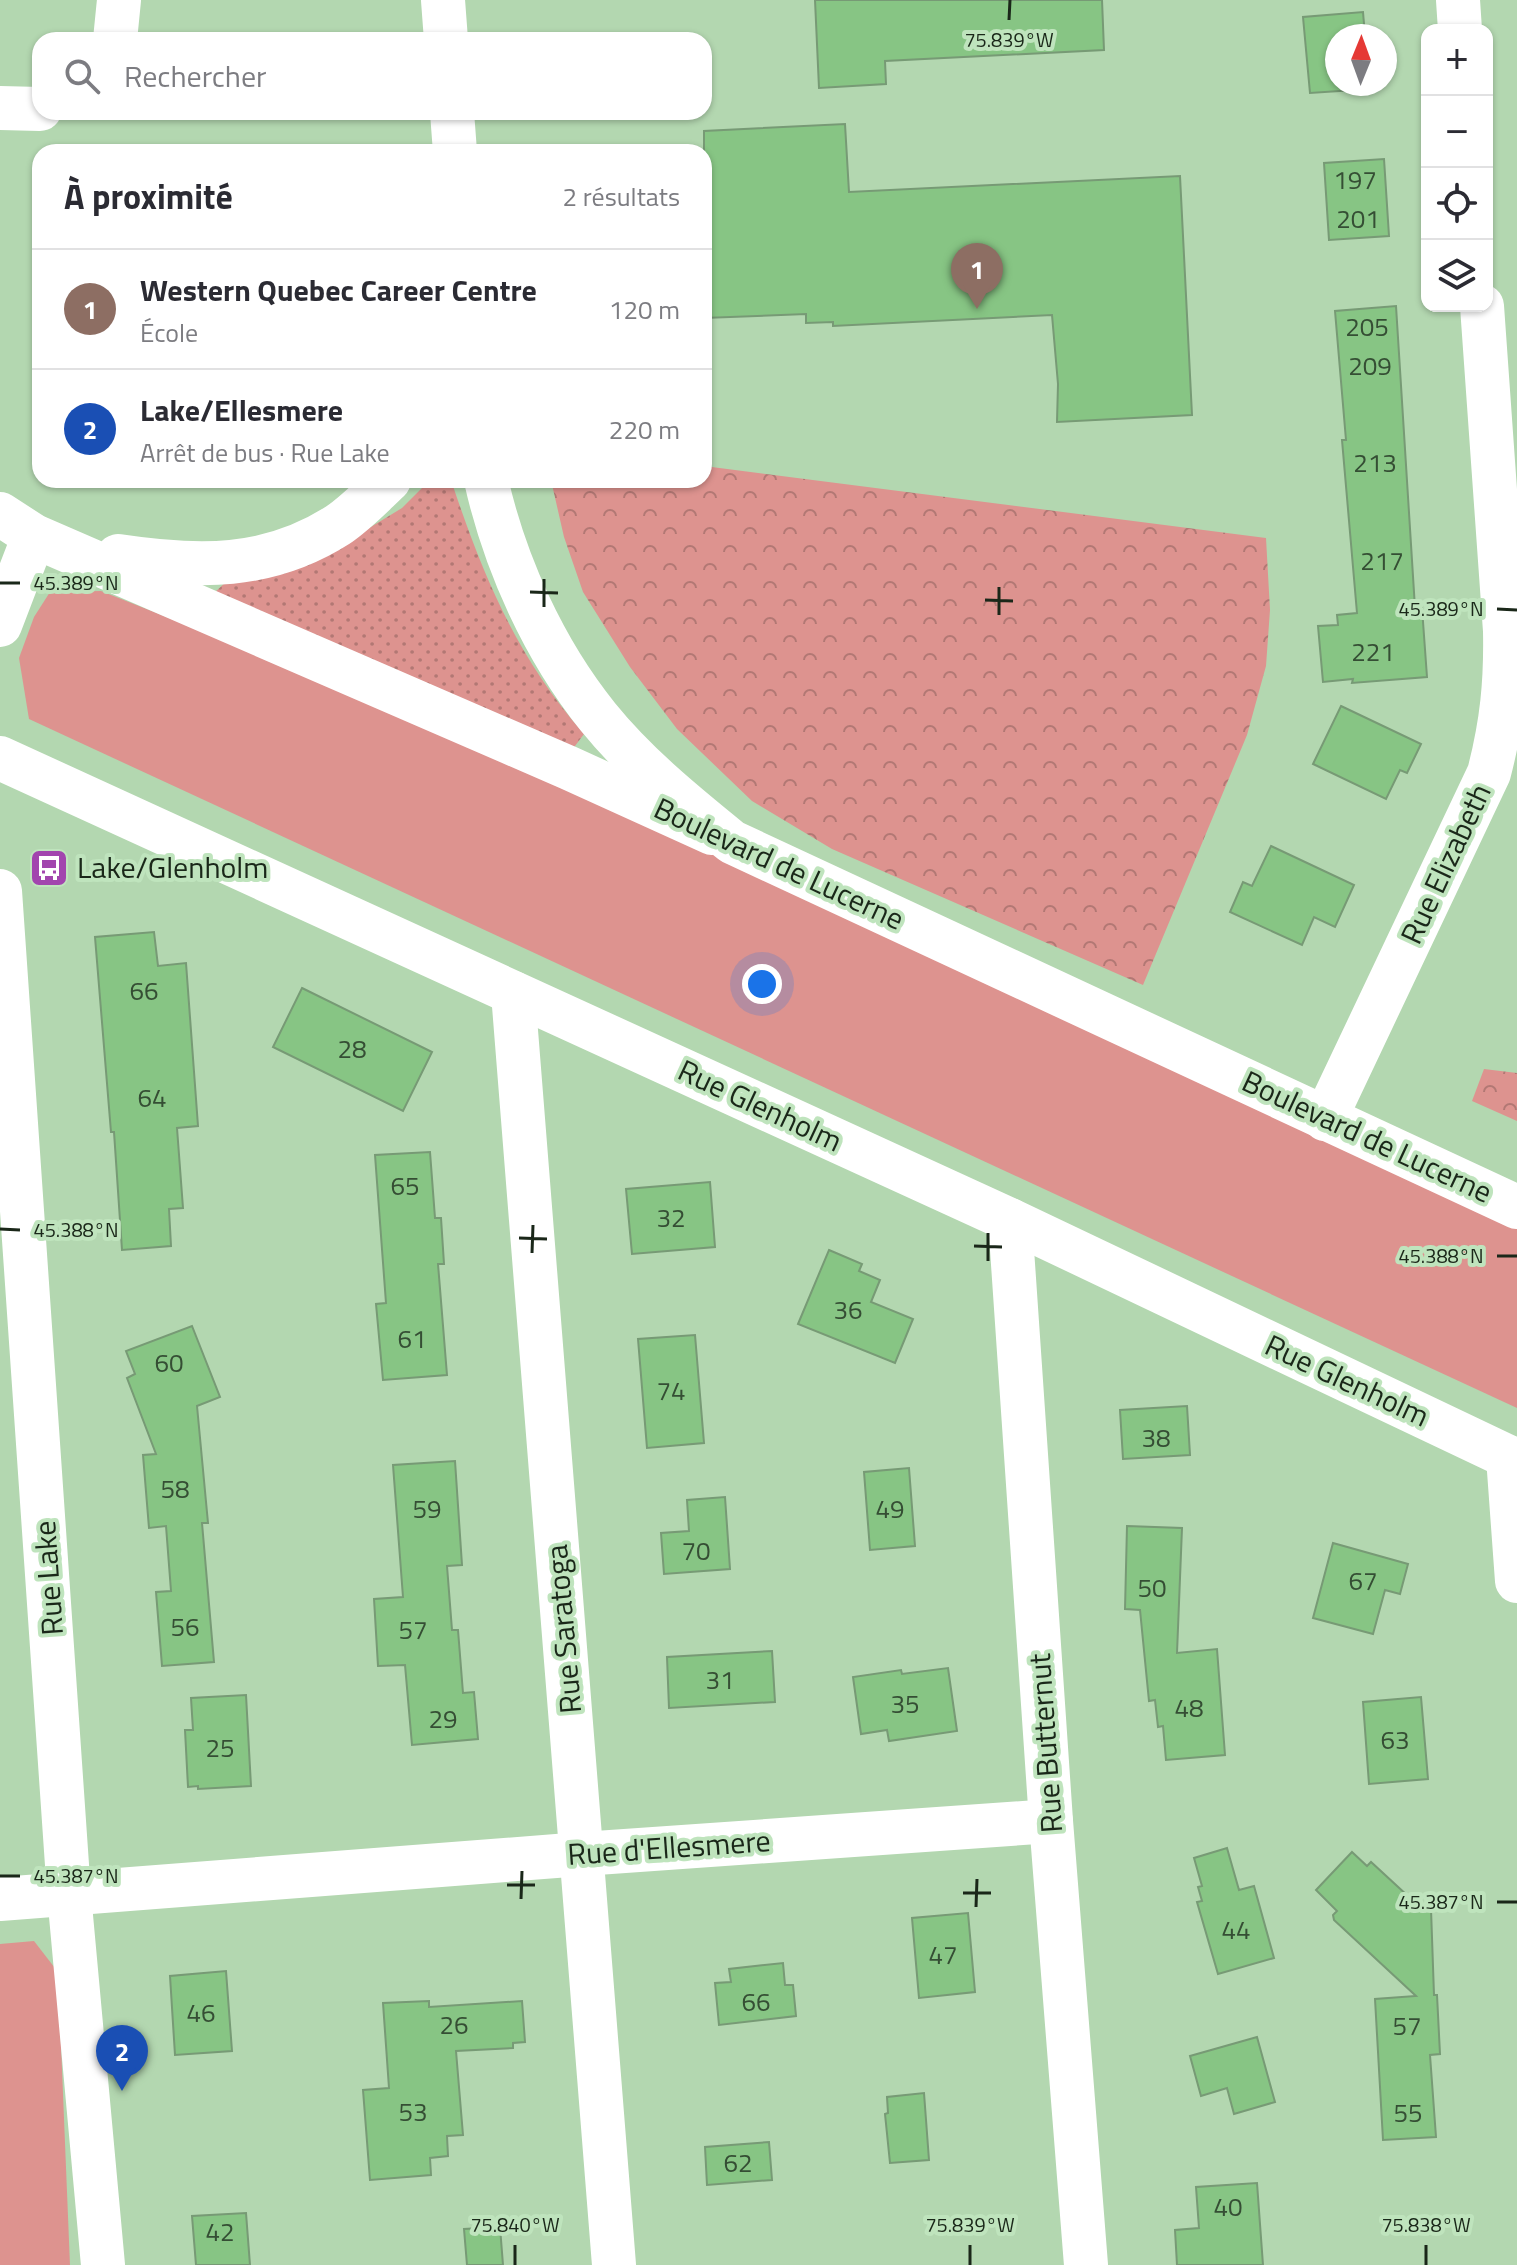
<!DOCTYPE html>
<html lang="fr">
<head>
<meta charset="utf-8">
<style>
	body { margin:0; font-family:"Titillium Web",sans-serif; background:#f2f2f3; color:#2b2b33 }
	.controls { position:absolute; right:24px; top:24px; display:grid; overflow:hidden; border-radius:16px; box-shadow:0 2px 6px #0004 }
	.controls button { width:72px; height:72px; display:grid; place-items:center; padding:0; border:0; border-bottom:2px solid #e1e1e2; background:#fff; color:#2b2b33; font:40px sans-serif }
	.compass { position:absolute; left:1325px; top:24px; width:72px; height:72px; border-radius:50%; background:#fff; box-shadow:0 2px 6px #0004; rotate:1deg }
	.you { position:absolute; left:762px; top:984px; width:28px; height:28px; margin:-20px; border:6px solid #fff; border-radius:50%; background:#1a73e8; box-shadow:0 0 0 12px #1a73e833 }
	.badge { display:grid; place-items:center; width:52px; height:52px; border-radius:50%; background:#a245ae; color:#fff; font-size:26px; font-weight:700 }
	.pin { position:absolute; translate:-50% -66px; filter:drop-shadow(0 2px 4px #0008) }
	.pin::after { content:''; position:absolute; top:42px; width:28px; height:24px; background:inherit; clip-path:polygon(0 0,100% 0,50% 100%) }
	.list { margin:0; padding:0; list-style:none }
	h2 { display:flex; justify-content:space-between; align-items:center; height:104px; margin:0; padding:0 32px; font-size:34px }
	h2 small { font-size:26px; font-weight:400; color:#7c7c81 }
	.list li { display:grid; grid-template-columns:52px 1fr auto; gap:24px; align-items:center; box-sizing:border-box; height:120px; padding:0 32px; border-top:2px solid #e1e1e2 }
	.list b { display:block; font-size:30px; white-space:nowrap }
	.list p { margin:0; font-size:26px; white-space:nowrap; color:#7c7c81 }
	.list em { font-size:26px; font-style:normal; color:#7c7c81 }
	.icon { flex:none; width:44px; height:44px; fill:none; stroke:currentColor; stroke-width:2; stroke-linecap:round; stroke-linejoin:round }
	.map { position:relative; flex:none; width:1517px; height:2265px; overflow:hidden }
	.search { position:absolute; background:#fff; box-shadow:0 2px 6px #0004; left:32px; top:32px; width:680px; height:88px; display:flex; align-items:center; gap:20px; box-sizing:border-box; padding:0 28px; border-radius:24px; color:#7c7c81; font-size:30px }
	.panel { position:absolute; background:#fff; box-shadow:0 2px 6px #0004; left:32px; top:144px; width:680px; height:344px; border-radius:24px }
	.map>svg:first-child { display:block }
	.grass { fill:url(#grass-dots) }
	.forest { fill:url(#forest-crowns) }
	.green { fill:#dd938f }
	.building { fill:#87c584; stroke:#779a75; stroke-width:2 }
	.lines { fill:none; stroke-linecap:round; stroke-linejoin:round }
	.minor { stroke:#fff; stroke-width:44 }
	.secondary { stroke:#fff; stroke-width:44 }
	.ticks { fill:none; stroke:#1a2719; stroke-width:3 }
	.labels { text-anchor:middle; stroke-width:8; stroke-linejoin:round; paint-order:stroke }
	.number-label { font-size:26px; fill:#354e34 }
	.street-label { font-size:30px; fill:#1a2719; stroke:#bfe4bd }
	.poi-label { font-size:30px; fill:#1a2719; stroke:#bfe4bd; text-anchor:start }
	.ticks-label { font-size:20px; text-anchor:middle; fill:#1a2719; stroke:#bfe4bd; stroke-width:8; stroke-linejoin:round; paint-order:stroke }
</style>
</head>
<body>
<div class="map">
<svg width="1517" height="2265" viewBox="0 0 1517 2265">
	<defs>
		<pattern id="grass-dots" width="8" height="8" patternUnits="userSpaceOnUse" patternTransform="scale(2)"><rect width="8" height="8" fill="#dd938f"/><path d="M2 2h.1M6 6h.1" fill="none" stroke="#b27874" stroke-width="1.8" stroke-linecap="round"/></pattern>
		<pattern id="forest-crowns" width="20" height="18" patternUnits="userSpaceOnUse" patternTransform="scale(2)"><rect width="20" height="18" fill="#dd938f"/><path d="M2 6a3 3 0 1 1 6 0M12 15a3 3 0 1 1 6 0" fill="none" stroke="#b27874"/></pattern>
	</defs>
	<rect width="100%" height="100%" fill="#b3d7b0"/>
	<path class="grass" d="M 430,480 L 451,480 C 483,576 516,656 584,734 L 572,750 L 213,594 L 242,567 L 356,536 L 402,508 Z"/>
	<g class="forest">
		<polygon points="704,466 1266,538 1270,610 1266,666 1247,735 1143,985 832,849 752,801 677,729 630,667 583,592 564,537 551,480 704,480"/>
		<polygon points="1484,1069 1517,1073 1517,1121 1472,1101"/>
	</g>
	<g class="green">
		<polygon points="101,591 689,824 1517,1213 1517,1408 29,719 19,658 34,617 50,592"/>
		<polygon points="34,1941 58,1972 70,2265 0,2265 0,1944"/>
	</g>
	<g class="building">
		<polygon points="815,0 1102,0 1104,50 885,61 886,84 819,88"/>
		<polygon points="1363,12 1365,36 1337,36 1337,84 1370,84 1370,89 1310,93 1303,17"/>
		<polygon points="845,124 849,192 1180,176 1192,415 1057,422 1058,384 1052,315 833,326 833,322 806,323 806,314 704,318 704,131"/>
		<polygon points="1384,159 1389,236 1329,240 1324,163"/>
		<polygon points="1396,306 1415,608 1422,608 1427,677 1352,683 1353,679 1323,682 1318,626 1338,625 1337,615 1357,613 1342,440 1346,440 1335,311"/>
		<polygon points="1341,706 1421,744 1407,773 1400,770 1386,799 1313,764"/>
		<polygon points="1271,846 1354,885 1335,927 1314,917 1302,945 1230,912 1243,882 1252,886"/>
		<polygon points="154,932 158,966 186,963 198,1126 177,1128 183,1208 169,1209 171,1246 122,1250 114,1132 111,1132 95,937"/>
		<polygon points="302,988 432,1052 403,1111 273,1047"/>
		<polygon points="430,1152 435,1218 441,1218 444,1264 438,1264 447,1375 383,1380 376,1304 386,1303 375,1155"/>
		<polygon points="710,1182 715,1247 632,1254 626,1189"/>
		<polygon points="829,1250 862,1264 859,1271 880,1280 871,1302 913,1319 895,1363 798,1324"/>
		<polygon points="192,1326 220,1397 197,1406 208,1523 202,1523 214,1662 162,1666 156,1592 171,1591 166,1526 149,1528 143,1455 156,1454 127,1378 135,1374 126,1351"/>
		<polygon points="695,1335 704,1443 647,1448 638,1339"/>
		<polygon points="1187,1406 1190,1455 1123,1459 1120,1410"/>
		<polygon points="455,1461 462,1565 447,1566 452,1630 458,1630 463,1693 474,1692 478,1739 412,1745 405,1665 378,1666 374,1599 403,1597 393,1465"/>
		<polygon points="909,1468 915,1546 870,1550 864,1472"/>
		<polygon points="725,1497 730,1569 664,1574 661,1533 689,1531 687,1500"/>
		<polygon points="1127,1526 1182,1528 1177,1653 1217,1649 1225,1755 1166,1760 1163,1726 1158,1727 1155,1700 1149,1701 1140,1610 1125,1609"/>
		<polygon points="1333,1543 1408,1564 1400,1594 1385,1590 1373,1634 1313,1618"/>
		<polygon points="772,1651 775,1702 669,1708 667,1657"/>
		<polygon points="948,1668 957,1731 889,1741 887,1730 861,1734 853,1677 901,1670 902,1674"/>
		<polygon points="246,1695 251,1786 198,1789 198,1786 188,1787 185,1730 193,1730 191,1698"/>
		<polygon points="1421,1697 1428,1779 1369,1784 1363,1702"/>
		<polygon points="1227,1848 1239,1890 1254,1886 1274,1958 1218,1974 1197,1902 1202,1901 1198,1887 1202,1886 1194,1858"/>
		<polygon points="1352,1852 1367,1866 1371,1862 1422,1909 1431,1909 1434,1995 1437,1995 1440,2054 1430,2055 1436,2137 1383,2140 1375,1999 1416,1996 1334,1920 1333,1915 1337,1911 1316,1890"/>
		<polygon points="968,1913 975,1992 919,1998 912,1918"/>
		<polygon points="783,1963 785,1985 793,1985 796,2016 719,2025 715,1983 731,1982 729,1969"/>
		<polygon points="226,1971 232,2051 175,2055 170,1976"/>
		<polygon points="429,2001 429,2007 522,2001 525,2042 513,2043 513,2048 456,2051 463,2135 447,2136 448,2156 430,2158 431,2175 370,2180 363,2090 389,2088 383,2003"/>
		<polygon points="1257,2037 1275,2102 1234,2114 1227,2088 1201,2096 1190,2056"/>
		<polygon points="924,2093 929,2160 890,2163 885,2114 888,2113 887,2097"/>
		<polygon points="769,2142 772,2180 707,2185 705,2147"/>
		<polygon points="1257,2183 1263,2265 1177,2265 1175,2230 1199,2228 1196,2187"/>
		<polygon points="246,2213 250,2265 196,2265 192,2216"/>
		<polygon points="500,2227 503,2265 467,2265 464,2229"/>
	</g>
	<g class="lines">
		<g class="minor">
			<polyline points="1458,0 1460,30"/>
			<polyline points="115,40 119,0"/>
			<polyline points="0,108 40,109"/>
			<polyline points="0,514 34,536 569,768 712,833"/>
			<path d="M 118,556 C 197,568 268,570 338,525 C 356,513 373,495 389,480"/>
			<polyline points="0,625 34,536"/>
			<polyline points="0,758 1010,1220 1517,1461"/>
			<polyline points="0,891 69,1894 103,2265"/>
			<polyline points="513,993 614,2265"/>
			<path d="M 1325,1119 L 1489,773 C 1502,723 1506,682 1505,631 L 1482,306"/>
			<polyline points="1010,1220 1051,1821 1086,2265"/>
			<polyline points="1508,1457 1517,1581"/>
			<polyline points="0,1899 582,1854 1051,1821"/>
		</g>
		<g class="secondary">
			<polyline points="443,0 446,40"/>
			<polyline points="452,112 455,152"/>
			<path d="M 486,480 C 505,564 544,650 598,717 C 636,764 685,804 732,842 L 1517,1207"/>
		</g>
	</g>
	<path class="ticks" d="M 1009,20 L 1010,0M 0,583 L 20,583M 530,592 L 558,593M 985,600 L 1013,601M 544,607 L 544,579M 1497,609 L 1517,610M 999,615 L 999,587M 0,1229 L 20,1230M 519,1238 L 547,1239M 974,1246 L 1002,1247M 532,1253 L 533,1225M 1497,1256 L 1517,1256M 988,1261 L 988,1233M 0,1876 L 20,1876M 507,1885 L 535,1885M 963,1893 L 991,1893M 521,1899 L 522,1871M 1497,1902 L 1517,1902M 976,1907 L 977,1879M 515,2265 L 515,2245M 970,2265 L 970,2245M 1426,2265 L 1426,2245"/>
	<defs>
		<symbol id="bus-square" viewBox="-11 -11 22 22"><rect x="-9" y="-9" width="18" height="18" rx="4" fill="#a245ae" stroke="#bfe4bd"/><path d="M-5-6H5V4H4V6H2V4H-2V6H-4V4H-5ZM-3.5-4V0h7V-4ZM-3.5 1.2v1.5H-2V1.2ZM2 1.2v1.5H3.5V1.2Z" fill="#fff"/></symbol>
	</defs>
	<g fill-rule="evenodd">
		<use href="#bus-square" x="27" y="846" width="44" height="44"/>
	</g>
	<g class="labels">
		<g class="number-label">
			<text x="1355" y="189">197</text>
			<text x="1358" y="228">201</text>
			<text x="1367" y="336">205</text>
			<text x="1370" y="375">209</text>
			<text x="1375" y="472">213</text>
			<text x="1382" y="570">217</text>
			<text x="1373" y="661">221</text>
			<text x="144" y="1000">66</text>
			<text x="352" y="1058">28</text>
			<text x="152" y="1107">64</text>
			<text x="405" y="1195">65</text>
			<text x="671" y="1227">32</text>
			<text x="848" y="1319">36</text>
			<text x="412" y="1348">61</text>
			<text x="169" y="1372">60</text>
			<text x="671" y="1400">74</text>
			<text x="1156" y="1447">38</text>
			<text x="175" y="1498">58</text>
			<text x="427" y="1518">59</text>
			<text x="890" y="1518">49</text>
			<text x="696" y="1560">70</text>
			<text x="1363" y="1590">67</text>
			<text x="1152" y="1597">50</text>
			<text x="185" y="1636">56</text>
			<text x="413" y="1639">57</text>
			<text x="720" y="1689">31</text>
			<text x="905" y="1713">35</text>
			<text x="1189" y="1717">48</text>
			<text x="443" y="1728">29</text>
			<text x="1395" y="1749">63</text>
			<text x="220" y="1757">25</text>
			<text x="1236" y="1939">44</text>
			<text x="943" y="1964">47</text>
			<text x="756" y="2011">66</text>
			<text x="201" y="2022">46</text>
			<text x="454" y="2034">26</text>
			<text x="1407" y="2035">57</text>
			<text x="413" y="2121">53</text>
			<text x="1408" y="2122">55</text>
			<text x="738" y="2172">62</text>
			<text x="1228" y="2216">40</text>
			<text x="220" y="2241">42</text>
		</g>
		<g class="street-label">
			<text transform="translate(779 864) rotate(25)" y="10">Boulevard de Lucerne</text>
			<text transform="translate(1446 864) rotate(-65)" y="10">Rue Elizabeth</text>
			<text transform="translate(760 1106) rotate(25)" y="10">Rue Glenholm</text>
			<text transform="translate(1367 1137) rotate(25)" y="10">Boulevard de Lucerne</text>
			<text transform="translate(1347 1381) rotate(25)" y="10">Rue Glenholm</text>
			<text transform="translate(49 1578) rotate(-94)" y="10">Rue Lake</text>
			<text transform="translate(564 1629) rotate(-95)" y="10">Rue Saratoga</text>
			<text transform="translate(1046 1743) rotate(-94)" y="10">Rue Butternut</text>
			<text transform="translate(669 1848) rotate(-4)" y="10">Rue d'Ellesmere</text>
		</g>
		<g class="poi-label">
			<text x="77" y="878">Lake/Glenholm</text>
		</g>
	</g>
	<g class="ticks-label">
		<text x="1009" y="47">75.839°W</text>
		<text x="76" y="590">45.389°N</text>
		<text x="1441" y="616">45.389°N</text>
		<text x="76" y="1237">45.388°N</text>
		<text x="1441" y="1263">45.388°N</text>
		<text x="76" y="1883">45.387°N</text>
		<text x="1441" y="1909">45.387°N</text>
		<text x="515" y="2232">75.840°W</text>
		<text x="970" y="2232">75.839°W</text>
		<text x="1426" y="2232">75.838°W</text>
	</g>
</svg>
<div class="controls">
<button>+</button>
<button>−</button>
<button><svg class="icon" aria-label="locate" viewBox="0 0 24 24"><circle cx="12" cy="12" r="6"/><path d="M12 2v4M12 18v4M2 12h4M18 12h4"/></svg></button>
<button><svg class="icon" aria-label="layers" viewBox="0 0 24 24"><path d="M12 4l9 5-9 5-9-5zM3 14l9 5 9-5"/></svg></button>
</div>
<svg class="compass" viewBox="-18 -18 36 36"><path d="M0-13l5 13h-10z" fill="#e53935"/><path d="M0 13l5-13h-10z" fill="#7c7c81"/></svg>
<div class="you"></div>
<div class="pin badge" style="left:977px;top:309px;background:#8d6e63">1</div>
<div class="pin badge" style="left:122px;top:2091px;background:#1a4fb4">2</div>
<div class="search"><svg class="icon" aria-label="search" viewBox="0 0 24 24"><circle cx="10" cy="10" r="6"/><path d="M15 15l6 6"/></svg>Rechercher</div>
<section class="panel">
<h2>À proximité<small>2 résultats</small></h2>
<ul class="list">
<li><span class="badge" style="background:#8d6e63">1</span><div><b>Western Quebec Career Centre</b><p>École</p></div><em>120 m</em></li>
<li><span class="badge" style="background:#1a4fb4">2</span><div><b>Lake/Ellesmere</b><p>Arrêt de bus · Rue Lake</p></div><em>220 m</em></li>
</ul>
</section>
</div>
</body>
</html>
